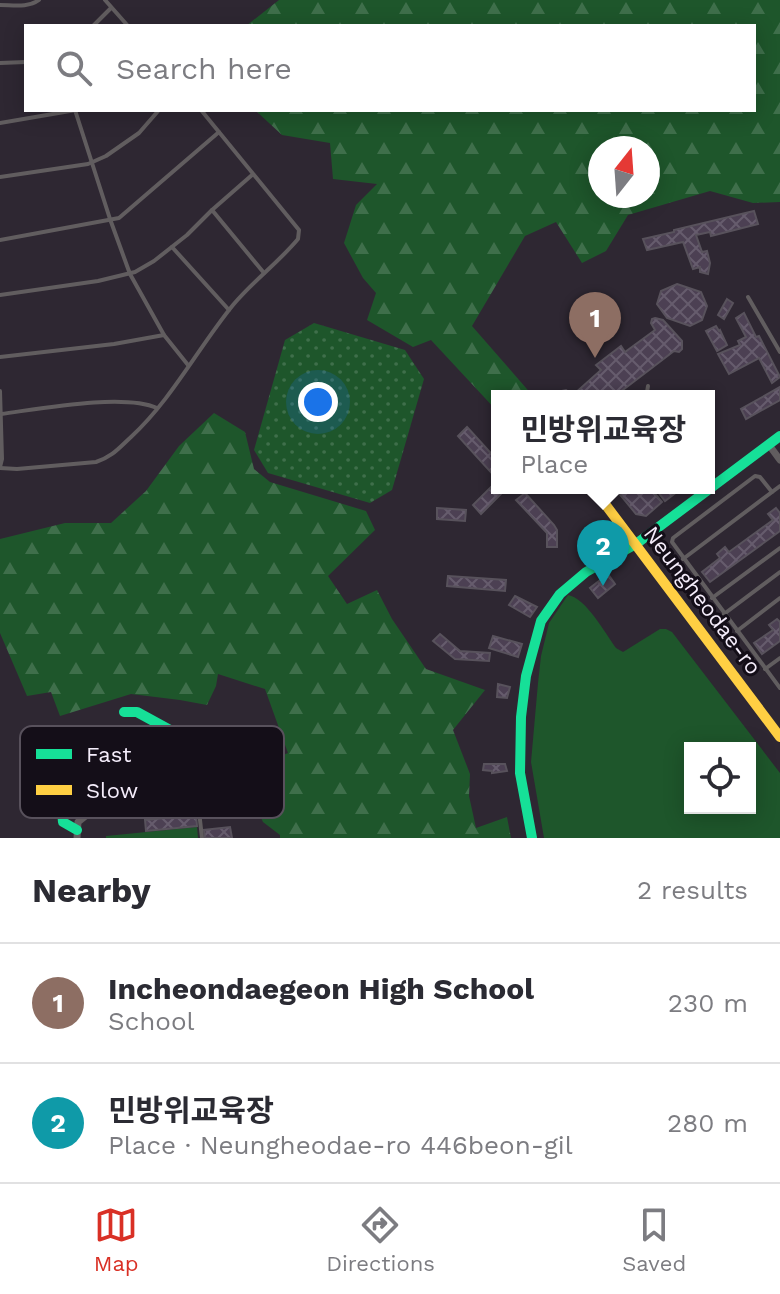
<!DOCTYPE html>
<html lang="en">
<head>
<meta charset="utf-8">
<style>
	body { margin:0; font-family:"Work Sans","Noto Sans KR",sans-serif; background:#f7f7f7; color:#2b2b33 }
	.controls { position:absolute; right:24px; bottom:24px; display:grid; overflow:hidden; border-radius:0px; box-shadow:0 4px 20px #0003 }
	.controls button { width:72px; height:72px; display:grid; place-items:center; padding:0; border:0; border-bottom:2px solid #e1e1e2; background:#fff; color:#2b2b33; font:40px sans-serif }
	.compass { position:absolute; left:588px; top:136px; width:72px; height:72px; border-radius:50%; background:#fff; box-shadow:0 4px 20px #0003; rotate:17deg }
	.you { position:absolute; left:318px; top:402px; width:28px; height:28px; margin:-20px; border:6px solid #fff; border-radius:50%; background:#1a73e8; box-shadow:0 0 0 12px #1a73e833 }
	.badge { display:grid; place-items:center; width:52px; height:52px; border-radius:50%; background:#d93025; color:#fff; font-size:26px; font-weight:700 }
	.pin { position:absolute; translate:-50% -66px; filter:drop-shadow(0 2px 4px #0008) }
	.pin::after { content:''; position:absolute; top:42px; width:28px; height:24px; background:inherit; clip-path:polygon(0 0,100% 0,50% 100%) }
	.popup { position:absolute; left:491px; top:390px; width:224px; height:104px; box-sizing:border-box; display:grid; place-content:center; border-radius:0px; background:#fff; filter:drop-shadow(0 2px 6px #0005); font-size:26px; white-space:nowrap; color:#7c7c81 }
	.popup b { font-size:30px; color:#2b2b33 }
	.popup::after { content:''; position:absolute; left:50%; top:100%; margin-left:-16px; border:16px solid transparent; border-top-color:#fff }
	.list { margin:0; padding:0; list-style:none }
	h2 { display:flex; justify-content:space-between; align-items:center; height:104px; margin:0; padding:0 32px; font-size:34px }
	h2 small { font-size:26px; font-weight:400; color:#7c7c81 }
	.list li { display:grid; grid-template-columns:52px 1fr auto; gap:24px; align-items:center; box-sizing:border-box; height:120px; padding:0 32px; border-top:2px solid #e1e1e2 }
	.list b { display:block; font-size:30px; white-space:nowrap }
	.list p { margin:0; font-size:26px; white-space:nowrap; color:#7c7c81 }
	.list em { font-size:26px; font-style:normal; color:#7c7c81 }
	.icon { flex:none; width:44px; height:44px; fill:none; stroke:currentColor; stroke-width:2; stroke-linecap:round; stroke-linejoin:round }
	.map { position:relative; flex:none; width:780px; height:838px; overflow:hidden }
	.search { position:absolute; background:#fff; box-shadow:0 4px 20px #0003; left:24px; right:24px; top:24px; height:88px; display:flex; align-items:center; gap:20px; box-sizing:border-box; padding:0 28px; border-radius:0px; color:#7c7c81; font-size:30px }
	.sheet { height:344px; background:#fff }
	nav { display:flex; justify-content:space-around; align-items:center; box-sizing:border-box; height:112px; border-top:2px solid #e1e1e2; background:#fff; font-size:22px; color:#7c7c81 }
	nav a { display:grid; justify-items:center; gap:4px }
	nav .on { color:#d93025 }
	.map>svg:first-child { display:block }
	.grass { fill:#1e562b; fill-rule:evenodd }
	.forest { fill:url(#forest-firs); fill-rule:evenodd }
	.park { fill:url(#park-dots) }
	.building { fill:url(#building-cross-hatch); stroke:#58525c; stroke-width:2 }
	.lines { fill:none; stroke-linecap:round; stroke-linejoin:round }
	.lane { stroke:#615d5f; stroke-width:4 }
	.street { stroke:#615d5f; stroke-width:7 }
	.fast { stroke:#16e098; stroke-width:10 }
	.slow { stroke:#ffcf43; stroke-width:10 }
	.labels { text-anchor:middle; stroke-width:6; stroke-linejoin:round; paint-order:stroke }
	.street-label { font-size:22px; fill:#f5edfb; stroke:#140e18 }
	.key { fill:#140e18; stroke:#58515c; stroke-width:2 }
	.key-label { font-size:22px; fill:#f5edfb }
</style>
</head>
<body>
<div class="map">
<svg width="780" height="838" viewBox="0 0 780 838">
	<defs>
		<pattern id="forest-firs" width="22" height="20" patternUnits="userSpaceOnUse" patternTransform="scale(2)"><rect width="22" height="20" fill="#1e562b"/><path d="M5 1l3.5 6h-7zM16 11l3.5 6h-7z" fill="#3f6f4b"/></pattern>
		<pattern id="park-dots" width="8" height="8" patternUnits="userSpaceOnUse" patternTransform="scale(2)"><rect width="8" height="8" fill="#1e562b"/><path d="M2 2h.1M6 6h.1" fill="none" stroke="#3f6f4b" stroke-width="1.8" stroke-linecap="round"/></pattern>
		<pattern id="building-cross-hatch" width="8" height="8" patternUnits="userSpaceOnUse" patternTransform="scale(2)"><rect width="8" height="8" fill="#4c4053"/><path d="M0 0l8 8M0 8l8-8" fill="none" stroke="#665c6d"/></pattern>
	</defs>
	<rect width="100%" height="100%" fill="#2e2732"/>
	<g class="grass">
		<path d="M 568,595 C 586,598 605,633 616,648 L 623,652 L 660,629 L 666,629 L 672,632 L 780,773 L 780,838 L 544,838 L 531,762 L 538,683 L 541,656 L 549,623 ZM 690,748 L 750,748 L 750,808 L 690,808 Z"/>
		<polygon points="197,827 198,838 106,838 106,836"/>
	</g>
	<g class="forest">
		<path d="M 279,0 L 780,0 L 780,202 L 753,203 L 710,191 L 628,215 L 606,251 L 582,263 L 556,222 L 525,236 L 472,326 L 533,396 L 497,396 L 497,411 L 431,340 L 413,347 L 367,320 L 376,293 L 363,278 L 344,243 L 356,205 L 377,184 L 333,179 L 330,143 L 282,135 L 255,110 L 754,110 L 754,26 L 246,26 ZM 600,148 L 648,148 L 648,196 L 600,196 Z"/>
		<polygon points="214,413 245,432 254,469 270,482 366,511 375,530 328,576 347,604 377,590 392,619 426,669 485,690 453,730 470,774 469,796 476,828 507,817 511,838 280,838 280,835 263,822 256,807 261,796 257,770 266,762 288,753 265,689 218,674 216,686 207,705 180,700 131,694 60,716 51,692 27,696 0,633 0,539 65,523 111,523 146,491 179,446"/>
	</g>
	<polygon class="park" points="314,323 405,350 424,379 392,490 370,503 268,473 254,450 285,340"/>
	<g class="building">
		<polygon points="754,211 758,224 711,236 710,232 696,235 702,252 707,251 710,263 708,274 700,272 700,267 693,269 683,242 647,250 643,239 674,232 674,230"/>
		<polygon points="677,284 701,292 707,306 702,320 690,326 667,318 657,304 661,291"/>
		<polygon points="727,299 733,303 724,319 718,315"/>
		<polygon points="744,313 756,337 759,336 780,377 772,383 759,358 729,374 718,354 740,345 738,341 746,337 736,318"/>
		<polygon points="655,318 663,320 682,341 682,349 679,352 674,351 615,396 559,396 561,391 566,390 573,395 601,370 596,365 621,346 625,352 655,330 651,323 652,319"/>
		<polygon points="716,326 719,331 720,330 727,345 717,351 706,331"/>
		<polygon points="780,387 780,400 746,419 741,409"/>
		<polygon points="467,427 497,460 497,479 458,436"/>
		<polygon points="495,483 497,488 503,492 481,514 473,505"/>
		<polygon points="621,488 650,488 662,502 646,516 636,514 617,491"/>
		<polygon points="655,488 682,488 665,501"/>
		<polygon points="525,493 554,525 557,530 557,547 547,547 547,533 516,500"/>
		<polygon points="437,508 466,510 465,521 437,519"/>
		<polygon points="776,508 780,513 780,531 710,582 702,572 720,558 717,554 725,547 729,552 773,520 768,514"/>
		<polygon points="608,574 615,584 598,598 590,588"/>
		<polygon points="448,576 506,580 505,591 447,586"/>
		<polygon points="515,596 537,607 530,617 509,605"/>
		<polygon points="777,619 780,622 780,641 762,654 754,643 773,630 769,625"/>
		<polygon points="440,634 460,651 490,653 489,661 455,659 433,641"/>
		<polygon points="493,636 522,644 518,657 489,648"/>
		<polygon points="498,684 510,687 507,698 497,697"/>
		<polygon points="171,762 174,785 105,794 103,770"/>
		<polygon points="86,763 90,806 68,808 64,766"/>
		<polygon points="484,764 505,764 507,771 492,773 492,771 483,770"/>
		<polygon points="196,815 197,826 146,831 145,820"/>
		<polygon points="230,827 232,838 205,838 204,830"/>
	</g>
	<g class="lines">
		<g class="lane">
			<polyline points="105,0 128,26"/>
			<path d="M 0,5 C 13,5 28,8 39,0"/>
			<polyline points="93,26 111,8"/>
			<polyline points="0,63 26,62"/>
			<polyline points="75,110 110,219 130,274 164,335 188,365"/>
			<polyline points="0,123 76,110"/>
			<polyline points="0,177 88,164 106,156 139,133 159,110"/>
			<polyline points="212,210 264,273"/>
			<polyline points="0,240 119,218 219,132"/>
			<polyline points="172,247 229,310"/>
			<polyline points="0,295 98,281 135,272 154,261 187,235 212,210 252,175"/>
			<polyline points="748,297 780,352"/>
			<polyline points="0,357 114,344 164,335"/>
			<polyline points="0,391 2,459 0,467"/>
			<polyline points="642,396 647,392 648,386"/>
			<path d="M 1,414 C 39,409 123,393 157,408"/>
			<path d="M 0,468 L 17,469 L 96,462 C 112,457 119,448 131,437 C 172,399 198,348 233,305 C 253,281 278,263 298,239 L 299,230 L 201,110"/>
			<polyline points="772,492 760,477 755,476 673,538 672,542 780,688"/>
			<polyline points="683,559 780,486"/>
			<polyline points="712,598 780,548"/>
			<polyline points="724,614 780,572"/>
			<polyline points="737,631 780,598"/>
			<polyline points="765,669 780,658"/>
			<polyline points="93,810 198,802 202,838"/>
		</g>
		<g class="street">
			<polyline points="769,445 780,460"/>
			<polyline points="77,838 78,822 93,810"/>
		</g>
		<g class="fast">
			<polyline points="124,712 137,712 201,747 206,758 202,798 198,802"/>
			<polyline points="55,737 63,822 77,830"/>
			<polyline points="532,838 520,773 521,717 526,676 541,621 560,594 586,572 636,544 780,436"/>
		</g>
		<polyline class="slow" points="593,488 780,737"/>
	</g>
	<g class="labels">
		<g class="street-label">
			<text transform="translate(703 600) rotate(53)" y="8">Neungheodae-ro</text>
		</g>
	</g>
	<rect x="20" y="726" width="264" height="92" rx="12" class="key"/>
	<rect x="36" y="749" width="36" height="10" fill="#16e098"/>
	<rect x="36" y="785" width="36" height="10" fill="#ffcf43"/>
	<g class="key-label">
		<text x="86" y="762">Fast</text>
		<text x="86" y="798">Slow</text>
	</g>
</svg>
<div class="controls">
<button><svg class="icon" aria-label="locate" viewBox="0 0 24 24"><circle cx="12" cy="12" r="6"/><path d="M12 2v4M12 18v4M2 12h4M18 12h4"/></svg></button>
</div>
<svg class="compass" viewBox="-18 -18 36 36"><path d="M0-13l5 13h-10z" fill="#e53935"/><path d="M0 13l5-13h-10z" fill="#7c7c81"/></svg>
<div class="you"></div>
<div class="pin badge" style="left:595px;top:358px;background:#8d6e63">1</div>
<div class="pin badge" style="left:603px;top:586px;background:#0f9aa8">2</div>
<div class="popup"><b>민방위교육장</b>Place</div>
<div class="search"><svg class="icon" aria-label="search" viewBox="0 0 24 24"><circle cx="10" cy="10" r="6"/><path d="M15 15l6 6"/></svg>Search here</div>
</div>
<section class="sheet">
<h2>Nearby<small>2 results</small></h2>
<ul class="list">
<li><span class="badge" style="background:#8d6e63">1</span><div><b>Incheondaegeon High School</b><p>School</p></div><em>230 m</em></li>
<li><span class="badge" style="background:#0f9aa8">2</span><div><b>민방위교육장</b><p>Place · Neungheodae-ro 446beon-gil</p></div><em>280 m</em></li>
</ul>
</section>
<nav>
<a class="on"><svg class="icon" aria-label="map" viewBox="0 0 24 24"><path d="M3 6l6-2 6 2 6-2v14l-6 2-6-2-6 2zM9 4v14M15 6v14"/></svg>Map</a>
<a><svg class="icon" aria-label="directions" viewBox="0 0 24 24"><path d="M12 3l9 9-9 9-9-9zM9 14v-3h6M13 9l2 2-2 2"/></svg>Directions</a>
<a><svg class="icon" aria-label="saved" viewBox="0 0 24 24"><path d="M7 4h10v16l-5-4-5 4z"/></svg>Saved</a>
</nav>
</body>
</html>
